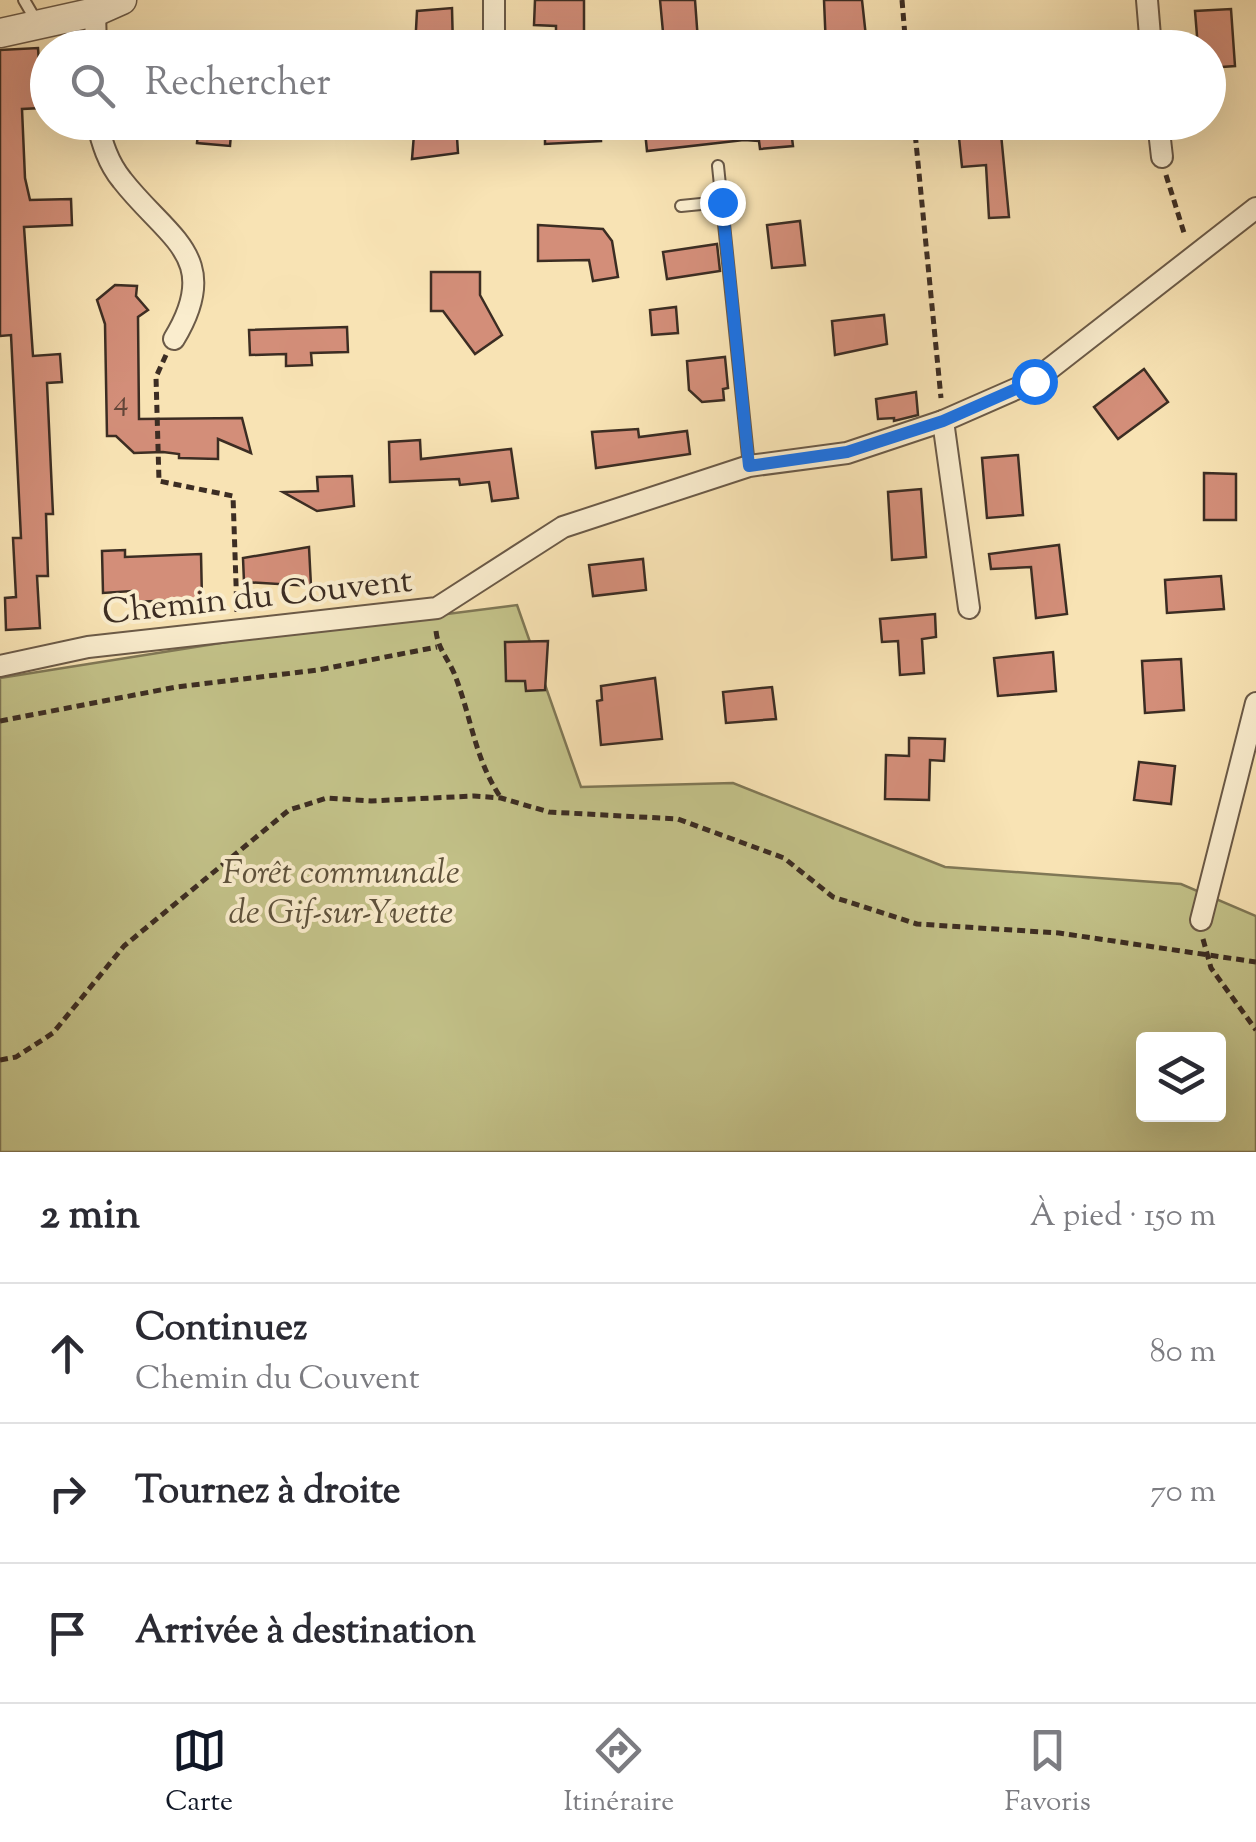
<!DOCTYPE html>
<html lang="fr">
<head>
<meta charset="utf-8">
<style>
	body { margin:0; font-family:"Sorts Mill Goudy",serif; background:#f7f7f7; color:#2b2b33 }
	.controls { position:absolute; right:30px; bottom:30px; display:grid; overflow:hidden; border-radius:10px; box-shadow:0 10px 40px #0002 }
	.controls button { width:90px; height:90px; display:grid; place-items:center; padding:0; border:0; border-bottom:2px solid #e1e1e2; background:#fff; color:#2b2b33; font:50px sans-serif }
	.stop { position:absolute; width:30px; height:30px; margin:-22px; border:8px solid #1a73e8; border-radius:50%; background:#fff }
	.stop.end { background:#1a73e8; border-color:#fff; box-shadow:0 2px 10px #0008 }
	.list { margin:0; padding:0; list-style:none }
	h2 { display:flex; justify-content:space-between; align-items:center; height:130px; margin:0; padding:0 40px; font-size:42px }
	h2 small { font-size:32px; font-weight:400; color:#7c7c81 }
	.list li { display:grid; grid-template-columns:65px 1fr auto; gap:30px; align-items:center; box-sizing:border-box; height:140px; padding:0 40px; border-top:2px solid #e1e1e2 }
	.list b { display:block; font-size:38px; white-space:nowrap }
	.list p { margin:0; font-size:32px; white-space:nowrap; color:#7c7c81 }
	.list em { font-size:32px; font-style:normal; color:#7c7c81 }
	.icon { flex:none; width:55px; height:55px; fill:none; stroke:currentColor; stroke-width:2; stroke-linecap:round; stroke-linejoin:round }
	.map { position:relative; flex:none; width:1256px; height:1152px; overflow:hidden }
	.search { position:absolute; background:#fff; box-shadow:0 10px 40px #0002; left:30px; right:30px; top:30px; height:110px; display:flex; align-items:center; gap:25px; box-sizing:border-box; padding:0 35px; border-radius:55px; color:#7c7c81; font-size:38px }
	.sheet { height:550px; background:#fff }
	nav { display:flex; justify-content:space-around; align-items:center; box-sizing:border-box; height:140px; border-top:2px solid #e1e1e2; background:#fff; font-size:28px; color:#7c7c81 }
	nav a { display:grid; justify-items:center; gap:5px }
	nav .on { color:#111827 }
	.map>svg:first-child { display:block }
	.green { fill:#c3c289; stroke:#807856; stroke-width:2.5; fill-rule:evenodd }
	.building { fill:#d38e79; stroke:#3c2d23; stroke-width:2.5 }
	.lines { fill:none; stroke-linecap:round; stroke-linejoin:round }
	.service-casing { stroke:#6b5a47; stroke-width:14 }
	.minor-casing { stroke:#6b5a47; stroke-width:24 }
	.tertiary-casing { stroke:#6b5a47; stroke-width:31 }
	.path { stroke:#3c2d23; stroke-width:5; stroke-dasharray:8 5; stroke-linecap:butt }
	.service { stroke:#faedce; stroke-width:10 }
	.minor { stroke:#faedce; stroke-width:20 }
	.tertiary { stroke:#faedce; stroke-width:28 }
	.route { stroke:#1a73e8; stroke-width:12 }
	.labels { text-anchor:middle; stroke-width:8; stroke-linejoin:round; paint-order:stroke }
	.number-label { font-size:30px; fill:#624538 }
	.street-label { font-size:35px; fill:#3c2d23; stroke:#faedce }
	.park-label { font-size:35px; font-style:italic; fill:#5e523c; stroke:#faedce }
</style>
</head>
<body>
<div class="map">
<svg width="1256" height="1152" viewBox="0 0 1256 1152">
	<rect width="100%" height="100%" fill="#f8e3b4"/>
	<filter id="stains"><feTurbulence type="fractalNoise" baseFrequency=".002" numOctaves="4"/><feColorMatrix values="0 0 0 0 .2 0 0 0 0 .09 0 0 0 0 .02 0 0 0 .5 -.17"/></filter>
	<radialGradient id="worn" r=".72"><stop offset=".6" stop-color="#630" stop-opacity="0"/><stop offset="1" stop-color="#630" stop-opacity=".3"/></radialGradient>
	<path class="green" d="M 517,605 L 581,787 L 733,783 L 945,867 L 1181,884 L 1256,916 L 1256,1152 L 0,1152 L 0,678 L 227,642 ZM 1144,1040 L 1218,1040 L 1218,1114 L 1144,1114 Z"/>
	<g class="building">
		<polygon points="535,0 584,0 584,39 556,39 556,26 534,25"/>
		<polygon points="660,0 695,0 698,41 684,42 663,32"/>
		<polygon points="824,0 862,0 867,46 826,48"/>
		<polygon points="452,8 453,48 415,48 417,11"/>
		<polygon points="1231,9 1235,66 1208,68 1208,48 1198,48 1195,11"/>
		<polygon points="38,48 42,108 22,109 25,178 30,200 71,199 72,225 24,227 33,356 60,354 62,382 47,383 53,514 46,514 48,576 37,576 40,628 6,630 5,598 16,597 13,538 21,538 11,335 0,336 0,50"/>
		<polygon points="199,122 232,122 230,146 197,143"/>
		<polygon points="415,122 456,122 458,153 412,159"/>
		<polygon points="545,122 600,122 601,141 545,144"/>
		<polygon points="644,122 802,122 803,136 792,138 793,146 760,149 759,141 744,140 647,151"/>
		<polygon points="1001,134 1009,217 989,218 986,165 962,167 959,138"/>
		<polygon points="800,221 805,265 772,268 767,225"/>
		<polygon points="538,225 603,229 612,241 618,277 593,281 589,260 538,261"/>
		<polygon points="717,244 720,271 667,279 663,252"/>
		<polygon points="431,272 480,272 480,295 502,335 475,354 443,311 431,311"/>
		<polygon points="115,285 137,286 136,296 148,310 138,317 139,419 242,418 251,453 218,439 218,459 179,458 179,454 163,452 134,453 116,436 107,436 105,324 97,300"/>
		<polygon points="676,307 678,333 652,335 650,310"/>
		<polygon points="884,315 887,344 835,355 832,321"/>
		<polygon points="347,327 348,352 311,353 312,365 286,366 286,354 250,355 249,330"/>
		<polygon points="725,357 728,388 723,389 724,400 702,402 689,390 687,361"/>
		<polygon points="1144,369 1168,402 1118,439 1094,407"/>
		<polygon points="916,392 918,415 894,421 894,418 878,419 876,399"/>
		<polygon points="638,429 639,437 687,431 690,454 596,468 592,432"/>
		<polygon points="420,440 421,459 511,449 518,498 492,501 489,482 460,485 459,479 390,482 389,442"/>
		<polygon points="1018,455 1023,515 987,518 982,458"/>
		<polygon points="1204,473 1236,474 1236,520 1204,520"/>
		<polygon points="352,476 354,506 317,511 283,492 318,491 317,477"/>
		<polygon points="921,489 926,557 892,560 888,492"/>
		<polygon points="1059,545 1067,614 1036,618 1031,567 991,569 989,554"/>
		<polygon points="309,547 311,586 244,582 243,558"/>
		<polygon points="125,550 125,557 201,554 202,599 133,602 132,591 103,593 102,551"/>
		<polygon points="643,559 646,590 593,596 589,565"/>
		<polygon points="1221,576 1224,609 1167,613 1165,580"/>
		<polygon points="935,614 936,637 922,639 924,673 900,675 898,641 882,642 880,619"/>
		<polygon points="548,641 545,690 526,691 525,681 506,681 505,642"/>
		<polygon points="1053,652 1056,691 998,696 994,658"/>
		<polygon points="1181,659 1184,710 1145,713 1142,661"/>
		<polygon points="655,678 662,739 601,745 597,701 602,700 601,686"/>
		<polygon points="772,687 776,719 726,723 723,692"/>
		<polygon points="909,738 945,739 944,761 930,760 929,800 885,799 886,755 909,756"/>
		<polygon points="1139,762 1175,766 1171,804 1134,800"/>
	</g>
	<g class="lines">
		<defs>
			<g id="service">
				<polyline points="24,0 38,24"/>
				<polyline points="718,166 749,466"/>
				<polyline points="681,206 721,202"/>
			</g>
			<g id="minor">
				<polyline points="1147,0 1151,48"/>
				<polyline points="95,12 96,48"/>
				<polyline points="494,48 494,0"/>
				<path d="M 97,122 C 102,143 108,163 122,180 C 167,238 224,257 174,339"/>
				<polyline points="1158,122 1162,157"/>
				<polyline points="943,421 969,608"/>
				<polyline points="0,666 88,647 437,608 563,527 749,466 847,453 943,421 1034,381 1256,208"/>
				<polyline points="1201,920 1256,703"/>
			</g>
			<polyline id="tertiary" points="0,33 95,12 122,0"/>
		</defs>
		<use href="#service" class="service-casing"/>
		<use href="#minor" class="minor-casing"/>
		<use href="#tertiary" class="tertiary-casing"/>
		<g class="path">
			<polyline points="902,0 906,48"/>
			<polyline points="914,122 941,398"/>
			<polyline points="1166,175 1185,236"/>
			<polyline points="166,355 156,377 159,481 233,496 237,612"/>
			<path d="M 436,631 C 438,649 447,657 454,673 C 472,718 474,758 501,798"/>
			<polyline points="0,721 176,687 318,670 437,647"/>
			<polyline points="1203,939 1211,968 1256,1030"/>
			<polyline points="0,1060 16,1057 53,1033 124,946 289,810 327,798 371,801 474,796 501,798 549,812 678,819 784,858 833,897 917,924 1059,933 1256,962"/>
		</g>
		<use href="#service" class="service"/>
		<use href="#minor" class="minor"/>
		<use href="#tertiary" class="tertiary"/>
	</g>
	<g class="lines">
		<polyline class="route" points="722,202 749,466 847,452 943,421 1034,381"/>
	</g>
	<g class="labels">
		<g class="number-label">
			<text x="121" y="410">4</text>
		</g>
		<g class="street-label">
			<text transform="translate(257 595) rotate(-6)" y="12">Chemin du Couvent</text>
		</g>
		<g class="park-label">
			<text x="341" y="883">Forêt communale<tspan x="341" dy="40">de Gif-sur-Yvette</tspan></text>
		</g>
	</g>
	<rect width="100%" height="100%" filter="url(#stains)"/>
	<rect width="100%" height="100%" fill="url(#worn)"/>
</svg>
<div class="controls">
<button><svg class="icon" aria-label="layers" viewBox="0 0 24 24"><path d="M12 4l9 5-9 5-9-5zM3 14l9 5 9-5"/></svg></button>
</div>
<div class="stop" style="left:1034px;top:381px"></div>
<div class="stop end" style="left:722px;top:202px"></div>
<div class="search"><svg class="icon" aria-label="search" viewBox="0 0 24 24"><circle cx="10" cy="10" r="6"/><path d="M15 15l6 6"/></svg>Rechercher</div>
</div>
<section class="sheet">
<h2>2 min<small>À pied · 150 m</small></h2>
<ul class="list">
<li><svg class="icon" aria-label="ahead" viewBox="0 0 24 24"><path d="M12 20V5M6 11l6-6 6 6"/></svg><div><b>Continuez</b><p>Chemin du Couvent</p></div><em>80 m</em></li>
<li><svg class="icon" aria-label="right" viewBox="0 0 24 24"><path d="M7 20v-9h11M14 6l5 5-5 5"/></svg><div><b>Tournez à droite</b></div><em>70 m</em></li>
<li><svg class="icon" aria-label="arrive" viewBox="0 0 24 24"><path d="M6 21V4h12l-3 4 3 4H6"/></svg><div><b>Arrivée à destination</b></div></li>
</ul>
</section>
<nav>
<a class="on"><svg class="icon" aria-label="map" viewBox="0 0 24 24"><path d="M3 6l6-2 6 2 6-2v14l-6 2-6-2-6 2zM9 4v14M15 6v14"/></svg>Carte</a>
<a><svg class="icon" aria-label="directions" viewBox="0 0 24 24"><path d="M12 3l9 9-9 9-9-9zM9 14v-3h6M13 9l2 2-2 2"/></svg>Itinéraire</a>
<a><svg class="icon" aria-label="saved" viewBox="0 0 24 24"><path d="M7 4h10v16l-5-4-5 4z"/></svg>Favoris</a>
</nav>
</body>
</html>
